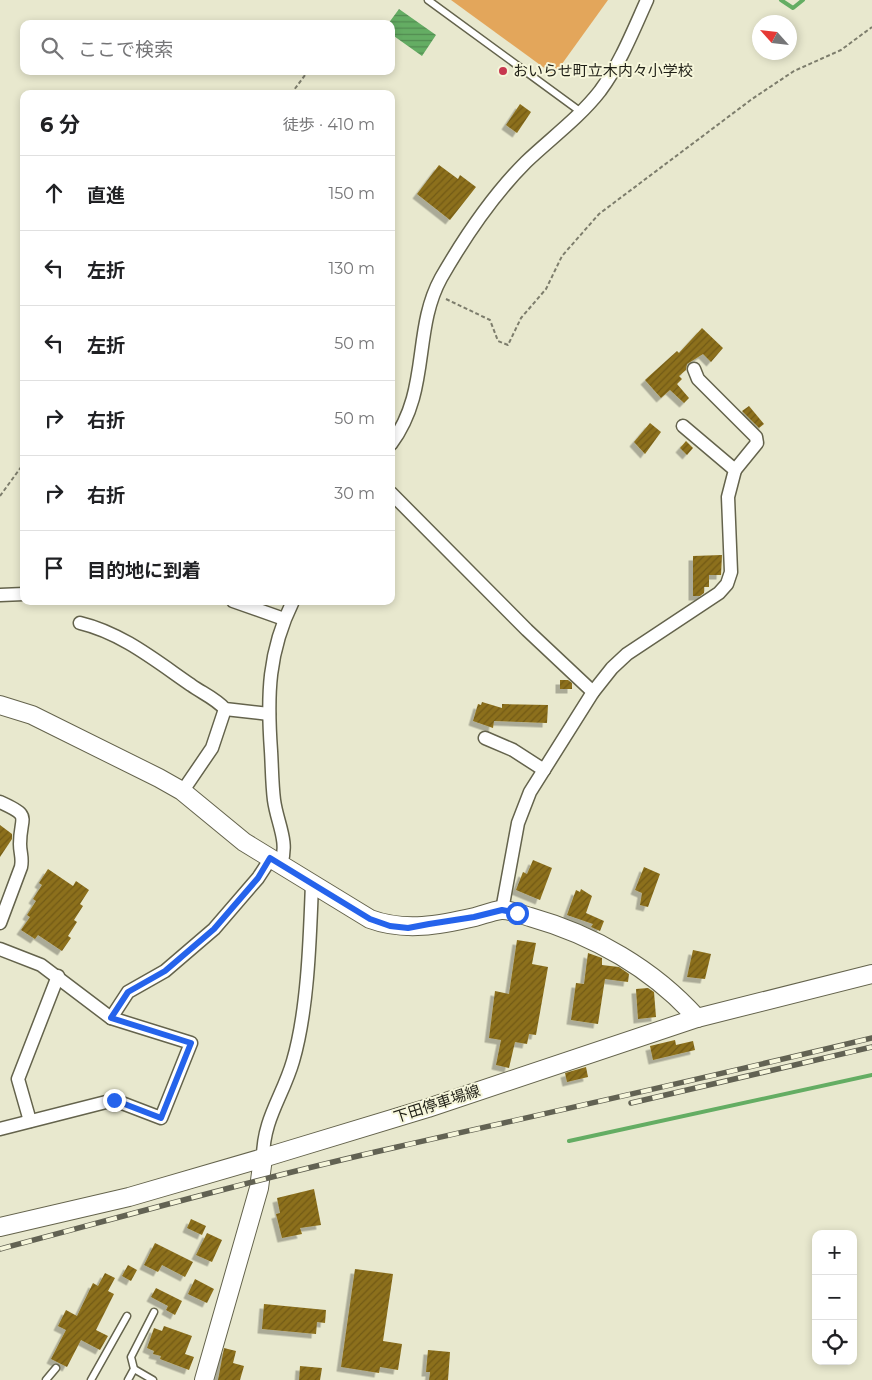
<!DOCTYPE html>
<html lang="ja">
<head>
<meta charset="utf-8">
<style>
	body { margin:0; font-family:Montserrat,"Noto Sans JP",sans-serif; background:#f2f2f2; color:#202124 }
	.controls { position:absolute; right:15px; bottom:15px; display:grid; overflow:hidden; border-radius:10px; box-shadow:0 2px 8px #0003 }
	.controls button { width:45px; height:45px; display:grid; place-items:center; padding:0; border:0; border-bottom:1px solid #e0e0e0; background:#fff; color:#202124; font:25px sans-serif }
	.compass { position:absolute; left:752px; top:15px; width:45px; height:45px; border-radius:50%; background:#fff; box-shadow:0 2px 8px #0003; rotate:297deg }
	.stop { position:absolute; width:15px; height:15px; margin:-11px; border:4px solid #2563eb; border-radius:50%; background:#fff }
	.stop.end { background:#2563eb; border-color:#fff; box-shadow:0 1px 5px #0008 }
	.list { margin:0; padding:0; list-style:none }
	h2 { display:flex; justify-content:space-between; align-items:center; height:65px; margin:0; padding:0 20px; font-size:21px }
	h2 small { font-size:16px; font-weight:400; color:#757577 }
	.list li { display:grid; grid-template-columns:32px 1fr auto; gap:15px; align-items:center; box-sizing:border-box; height:75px; padding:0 20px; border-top:1px solid #e0e0e0 }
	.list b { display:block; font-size:19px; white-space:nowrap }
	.list em { font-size:16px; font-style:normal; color:#757577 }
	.icon { flex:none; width:28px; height:28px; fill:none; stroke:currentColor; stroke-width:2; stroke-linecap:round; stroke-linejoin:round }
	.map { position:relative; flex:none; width:872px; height:1380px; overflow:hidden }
	.search { position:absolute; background:#fff; box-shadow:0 2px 8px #0003; left:20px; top:20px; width:375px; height:55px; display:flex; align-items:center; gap:12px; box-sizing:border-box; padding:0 18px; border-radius:10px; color:#757577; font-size:19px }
	.panel { position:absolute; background:#fff; box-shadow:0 2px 8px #0003; left:20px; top:90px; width:375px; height:515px; border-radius:10px }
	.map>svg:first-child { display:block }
	.green { fill:#e3a65b }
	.water { fill:url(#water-rules) }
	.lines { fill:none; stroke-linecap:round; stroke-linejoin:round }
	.stream { stroke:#64ad63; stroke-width:4 }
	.building { fill:url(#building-hatch); filter:url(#shadow) }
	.lane-casing { stroke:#64634c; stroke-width:9 }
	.street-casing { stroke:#64634c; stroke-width:15 }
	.secondary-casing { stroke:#64634c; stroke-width:20 }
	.path { stroke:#7d7d6c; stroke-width:2; stroke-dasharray:4 2.5; stroke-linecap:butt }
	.lane { stroke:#fff; stroke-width:6 }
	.street { stroke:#fff; stroke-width:12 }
	.secondary { stroke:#fff; stroke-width:18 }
	.rail-casing { stroke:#626253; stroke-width:5.5 }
	.rail { stroke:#f6f6db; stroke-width:4; stroke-dasharray:11; stroke-linecap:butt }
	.route { stroke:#2563eb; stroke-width:6 }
	.poi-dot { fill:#c7374f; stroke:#f6f6db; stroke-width:2 }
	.labels { text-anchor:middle; stroke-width:4; stroke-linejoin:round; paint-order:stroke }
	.poi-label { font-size:15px; fill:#1f1f16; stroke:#f6f6db; text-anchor:start }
	.street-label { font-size:15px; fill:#1f1f16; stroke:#f6f6db }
</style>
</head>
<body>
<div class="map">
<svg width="872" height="1380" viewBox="0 0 872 1380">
	<defs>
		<pattern id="water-rules" width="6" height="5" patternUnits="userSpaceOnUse" patternTransform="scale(1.25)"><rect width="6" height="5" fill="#64ad63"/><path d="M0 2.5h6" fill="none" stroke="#528c51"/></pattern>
		<pattern id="building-hatch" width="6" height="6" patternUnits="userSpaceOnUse" patternTransform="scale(1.25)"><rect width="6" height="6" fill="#8c6f1b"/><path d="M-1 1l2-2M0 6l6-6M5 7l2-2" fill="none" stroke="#725b17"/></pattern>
		<filter id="shadow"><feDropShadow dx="-4.5" dy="4.5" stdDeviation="0" flood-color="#0004"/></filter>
	</defs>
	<rect width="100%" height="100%" fill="#e8e8ce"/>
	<polygon class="green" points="451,0 608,0 554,75"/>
	<polygon class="water" points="399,9 436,35 422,56 391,34 391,24 388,24"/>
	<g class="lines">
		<g class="stream">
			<polyline points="781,0 793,8 803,0"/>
			<polyline points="569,1141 872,1075"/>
		</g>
	</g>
	<g class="building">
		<polygon points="520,104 531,112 517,133 506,125"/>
		<polygon points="439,165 458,179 460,175 476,187 450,220 417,194"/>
		<polygon points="702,328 723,348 711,362 703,354 687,364 686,370 679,376 682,379 677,384 689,398 684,403 670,390 661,398 645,380 677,351 679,353"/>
		<polygon points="749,406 764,424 759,428 742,411"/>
		<polygon points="650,423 661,432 645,454 634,442"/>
		<polygon points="686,441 693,448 687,455 680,448"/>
		<polygon points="722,555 721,575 709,575 709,587 704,587 704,593 700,596 693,596 693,556"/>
		<polygon points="560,680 568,680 572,683 572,689 560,689"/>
		<polygon points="482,702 502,708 502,704 548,705 547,723 494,721 493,728 473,721 478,704 481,705"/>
		<polygon points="0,825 12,834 12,839 0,857"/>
		<polygon points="533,860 552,868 540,900 516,890 523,872 527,874"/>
		<polygon points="644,867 660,874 648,907 640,905 642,893 635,890"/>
		<polygon points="48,869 73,886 76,881 89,890 80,904 83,906 74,920 77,922 68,936 71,938 62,951 38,935 35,939 21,930 30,917 27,915 36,901 33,899 42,885 39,883"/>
		<polygon points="581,889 592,896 586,913 604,921 600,931 591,927 593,924 567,915 576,890 580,892"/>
		<polygon points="517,940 536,943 532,964 548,967 536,1035 529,1034 527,1044 515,1042 509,1068 496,1065 501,1040 489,1038 495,991 509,994"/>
		<polygon points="693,950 711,954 705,979 687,977"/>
		<polygon points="588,953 602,958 602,965 619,967 629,974 628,982 605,979 598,1024 571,1020 576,983 584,984"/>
		<polygon points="648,988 654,992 656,1017 638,1019 636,989"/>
		<polygon points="675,1040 676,1045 693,1041 695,1050 653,1060 650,1046"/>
		<polygon points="586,1067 588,1077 567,1082 565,1073"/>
		<polygon points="314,1189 321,1225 300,1228 302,1234 282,1238 276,1214 280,1213 277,1198"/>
		<polygon points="191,1219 206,1226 202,1235 187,1228"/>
		<polygon points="207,1233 222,1240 212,1262 196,1255"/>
		<polygon points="155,1243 193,1262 185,1277 162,1265 158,1272 144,1265"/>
		<polygon points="128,1265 137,1270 131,1281 122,1276"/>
		<polygon points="355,1269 393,1274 383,1341 402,1344 398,1370 380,1367 379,1373 341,1367"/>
		<polygon points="105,1273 115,1278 108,1291 114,1294 96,1330 108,1336 100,1350 81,1340 67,1367 51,1359 66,1330 58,1326 66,1310 77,1316 93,1283 98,1286"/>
		<polygon points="195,1279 214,1289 207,1303 188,1294"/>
		<polygon points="156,1288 182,1301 175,1315 166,1310 168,1306 151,1297"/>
		<polygon points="264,1304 326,1310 325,1323 317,1322 316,1334 262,1329"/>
		<polygon points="164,1326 192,1336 185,1354 194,1357 189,1370 160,1359 161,1356 153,1354 154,1351 147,1348 154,1328 162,1331"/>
		<polygon points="224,1348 236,1351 233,1363 244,1366 240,1380 218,1380"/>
		<polygon points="428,1350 450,1352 448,1380 429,1380 430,1372 426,1372"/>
		<polygon points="300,1366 322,1368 320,1380 299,1380"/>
	</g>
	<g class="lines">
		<defs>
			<g id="lane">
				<polyline points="428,0 581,112"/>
				<polyline points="134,1369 153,1380"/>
				<polyline points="46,1380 56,1368"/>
				<polyline points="91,1380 127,1316"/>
				<polyline points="128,1380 134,1369 131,1357 154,1312"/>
			</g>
			<g id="street">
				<polyline points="694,369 698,379 756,437 757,443 735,470"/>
				<path d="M 391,444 C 431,390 412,331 441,278 C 464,238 493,195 526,162 C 550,139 579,118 600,91 C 620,64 633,31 647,0"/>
				<polyline points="391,493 527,630 593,692"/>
				<polyline points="0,595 24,594"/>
				<polyline points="233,601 284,619"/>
				<path d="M 80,623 C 122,633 156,661 191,685 C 202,693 215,698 225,709 L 269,714"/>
				<polyline points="485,738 513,750 544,770"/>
				<polyline points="182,792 212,748 225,709"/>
				<path d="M 0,802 C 33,817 20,815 20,844 C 20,853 23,858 21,867 L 0,923"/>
				<path d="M 281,864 C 289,841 277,823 274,800 C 272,784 272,767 271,751 C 267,695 268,652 293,601"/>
				<polyline points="502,910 518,823 530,792 593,692 612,668 627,654 719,593 727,584 731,572 728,497 735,470 683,426"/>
				<polyline points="0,949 41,965 111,1018 191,1043 161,1118 114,1100 0,1129"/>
				<polyline points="111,1018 128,992 165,971 214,929 258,878 271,858"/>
				<polyline points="30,1121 18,1079 58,976"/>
				<path d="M 263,1158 C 263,1119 283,1096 293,1061 C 308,1010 310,937 312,883"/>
			</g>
			<g id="secondary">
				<path d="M 0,705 L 32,715 L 159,778 L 182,791 L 244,842 L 370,919 C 405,932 440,925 475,917 C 483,915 492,911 501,910 C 509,909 522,915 530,917 C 594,935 653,969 697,1018"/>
				<polyline points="0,1227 129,1197 263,1158 428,1108 697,1018 872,974"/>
				<polyline points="204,1380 259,1188 263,1158"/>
			</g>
		</defs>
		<use href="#lane" class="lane-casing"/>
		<use href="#street" class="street-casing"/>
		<use href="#secondary" class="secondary-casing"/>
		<g class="path">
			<polyline points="291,94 308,71"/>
			<polyline points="446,299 490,320 498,341 508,345 521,318 546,289 562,256 599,214 752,99 794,71 841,50 872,27"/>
			<polyline points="0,496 24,463"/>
		</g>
		<use href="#lane" class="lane"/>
		<use href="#street" class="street"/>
		<use href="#secondary" class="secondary"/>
		<defs>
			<g id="rail">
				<polyline points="631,1103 872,1047"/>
				<path d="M 0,1249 C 132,1214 264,1177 397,1147 C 556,1111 714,1076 872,1038"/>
			</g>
		</defs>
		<use href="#rail" class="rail-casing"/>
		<use href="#rail" class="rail"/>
	</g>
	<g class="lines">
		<polyline class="route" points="114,1100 161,1118 191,1043 111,1018 128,992 165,971 214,929 258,878 270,858 370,919 390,926 408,928 429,924 474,917 502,910 517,913"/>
	</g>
	<circle class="poi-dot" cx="503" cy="71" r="5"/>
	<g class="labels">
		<g class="poi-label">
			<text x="513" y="76">おいらせ町立木内々小学校</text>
		</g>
		<g class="street-label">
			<text transform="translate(437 1104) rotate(-18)" y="5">下田停車場線</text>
		</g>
	</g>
</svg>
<div class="controls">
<button>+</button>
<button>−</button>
<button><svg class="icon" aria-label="locate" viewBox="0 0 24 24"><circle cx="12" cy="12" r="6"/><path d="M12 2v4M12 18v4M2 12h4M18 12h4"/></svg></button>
</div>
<svg class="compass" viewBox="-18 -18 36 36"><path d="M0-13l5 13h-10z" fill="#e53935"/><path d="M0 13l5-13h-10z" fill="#757577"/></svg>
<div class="stop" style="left:517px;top:913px"></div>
<div class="stop end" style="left:114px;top:1100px"></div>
<div class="search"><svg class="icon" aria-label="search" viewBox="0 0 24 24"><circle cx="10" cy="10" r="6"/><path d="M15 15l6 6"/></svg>ここで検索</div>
<section class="panel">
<h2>6 分<small>徒歩 · 410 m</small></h2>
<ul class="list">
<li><svg class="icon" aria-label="ahead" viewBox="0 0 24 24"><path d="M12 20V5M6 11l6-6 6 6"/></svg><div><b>直進</b></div><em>150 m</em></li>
<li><svg class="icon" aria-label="left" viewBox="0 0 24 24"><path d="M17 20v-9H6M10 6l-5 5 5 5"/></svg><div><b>左折</b></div><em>130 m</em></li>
<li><svg class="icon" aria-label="left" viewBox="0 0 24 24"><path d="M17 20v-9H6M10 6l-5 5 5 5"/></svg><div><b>左折</b></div><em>50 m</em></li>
<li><svg class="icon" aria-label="right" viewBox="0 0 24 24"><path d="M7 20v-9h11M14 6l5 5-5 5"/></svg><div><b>右折</b></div><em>50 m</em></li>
<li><svg class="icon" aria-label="right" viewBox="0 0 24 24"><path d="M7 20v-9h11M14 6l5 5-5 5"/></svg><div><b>右折</b></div><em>30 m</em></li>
<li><svg class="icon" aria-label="arrive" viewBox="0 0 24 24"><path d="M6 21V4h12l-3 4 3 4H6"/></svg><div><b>目的地に到着</b></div></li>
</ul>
</section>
</div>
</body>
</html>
